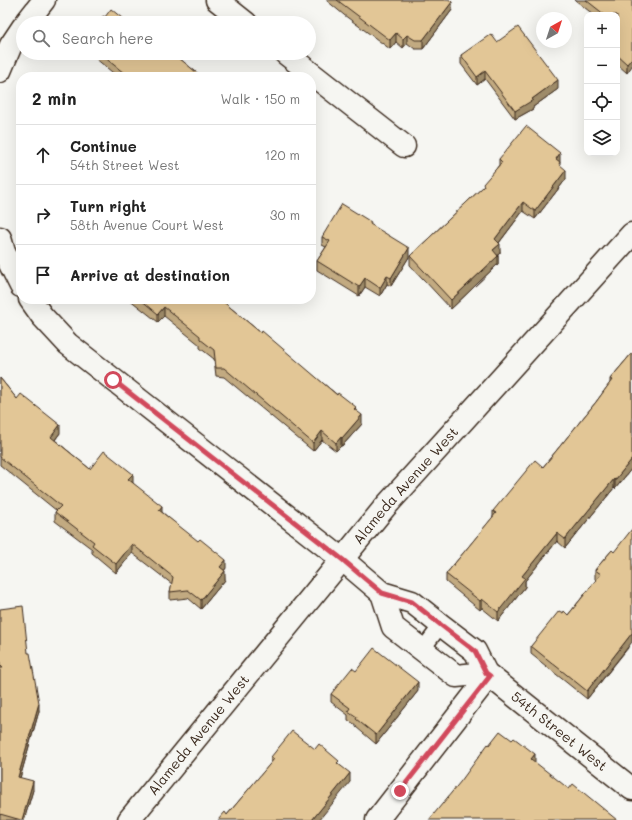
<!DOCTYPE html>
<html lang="en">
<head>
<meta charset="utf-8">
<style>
	body { margin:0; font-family:Mali,sans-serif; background:#f2f2f2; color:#222 }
	.controls { position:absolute; right:12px; top:12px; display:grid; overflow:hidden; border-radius:8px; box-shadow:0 4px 16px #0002 }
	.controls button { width:36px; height:36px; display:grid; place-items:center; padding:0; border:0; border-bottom:1px solid #e0e0e0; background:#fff; color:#222; font:20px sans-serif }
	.compass { position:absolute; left:536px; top:12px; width:36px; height:36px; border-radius:50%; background:#fff; box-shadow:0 4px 16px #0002; rotate:39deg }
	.stop { position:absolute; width:12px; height:12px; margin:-9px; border:3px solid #d1495b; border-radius:50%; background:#fff }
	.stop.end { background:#d1495b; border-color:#fff; box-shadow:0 1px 4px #0008 }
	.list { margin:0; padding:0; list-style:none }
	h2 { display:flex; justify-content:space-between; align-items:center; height:52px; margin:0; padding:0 16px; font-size:17px }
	h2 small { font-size:13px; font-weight:400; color:#767676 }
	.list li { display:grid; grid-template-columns:26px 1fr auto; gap:12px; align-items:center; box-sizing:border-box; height:60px; padding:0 16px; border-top:1px solid #e0e0e0 }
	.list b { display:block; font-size:15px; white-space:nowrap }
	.list p { margin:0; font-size:13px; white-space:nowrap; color:#767676 }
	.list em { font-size:13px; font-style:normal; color:#767676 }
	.icon { flex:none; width:22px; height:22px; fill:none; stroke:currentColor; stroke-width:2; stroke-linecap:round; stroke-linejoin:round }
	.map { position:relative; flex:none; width:632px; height:820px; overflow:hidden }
	.search { position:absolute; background:#fff; box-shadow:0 4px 16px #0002; left:16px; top:16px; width:300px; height:44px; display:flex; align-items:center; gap:10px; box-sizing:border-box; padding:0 14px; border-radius:22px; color:#767676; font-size:15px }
	.panel { position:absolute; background:#fff; box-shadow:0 4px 16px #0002; left:16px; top:72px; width:300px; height:232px; border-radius:16px }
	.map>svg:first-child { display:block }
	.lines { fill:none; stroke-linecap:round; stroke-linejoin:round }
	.lane-casing { stroke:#3b2a1e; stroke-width:17 }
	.street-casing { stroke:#3b2a1e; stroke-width:25 }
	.secondary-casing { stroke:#3b2a1e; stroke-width:25 }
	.lane { stroke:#f6f6f2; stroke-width:14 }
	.street { stroke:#f6f6f2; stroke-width:22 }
	.secondary { stroke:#f6f6f2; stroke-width:22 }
	.wall { fill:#c2aa81; stroke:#3b2a1e }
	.shaded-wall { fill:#9e8b69; stroke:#3b2a1e }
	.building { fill:#e2c696; stroke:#3b2a1e }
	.route { stroke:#d1495b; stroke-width:5 }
	.labels { text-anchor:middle; stroke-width:4; stroke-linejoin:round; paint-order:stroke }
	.street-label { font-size:14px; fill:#3b2a1e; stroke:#f6f6f2 }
</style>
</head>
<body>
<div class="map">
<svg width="632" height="820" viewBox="0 0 632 820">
	<rect width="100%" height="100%" fill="#f6f6f2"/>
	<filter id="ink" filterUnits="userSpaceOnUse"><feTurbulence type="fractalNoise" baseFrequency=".025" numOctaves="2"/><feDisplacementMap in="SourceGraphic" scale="8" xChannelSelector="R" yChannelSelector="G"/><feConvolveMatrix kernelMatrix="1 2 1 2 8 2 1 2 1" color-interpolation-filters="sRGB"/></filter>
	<g filter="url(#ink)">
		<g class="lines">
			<defs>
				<polyline id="lane" points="422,650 441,625"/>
				<g id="street">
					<polyline points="217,0 246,23"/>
					<polyline points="26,23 44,0"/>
					<polyline points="285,53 404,146"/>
					<polyline points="0,71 11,45 23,27"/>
					<polyline points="0,238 4,252 21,286"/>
					<path id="s1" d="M 30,299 L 42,316 L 68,344 L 343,560 L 382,593 L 412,602 L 441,625 L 475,651 L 486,673 L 632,789"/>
					<polyline points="382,593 393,627 456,676 486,673"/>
					<polyline points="377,820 489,676"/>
				</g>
				<g id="secondary">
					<path id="s2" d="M 129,820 L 385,507 L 632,234"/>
				</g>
			</defs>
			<use href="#lane" class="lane-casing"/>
			<use href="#street" class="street-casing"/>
			<use href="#secondary" class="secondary-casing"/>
			<use href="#lane" class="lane"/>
			<use href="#street" class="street"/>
			<use href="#secondary" class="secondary"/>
		</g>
		<g class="wall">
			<polygon points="326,0 450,0 452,10 423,49 415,49 407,43 403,48 396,42 390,49 344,15"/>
			<polygon points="575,0 632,0 627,73 617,64 617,15 594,15"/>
			<polygon points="497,42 558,89 533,107 533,109 515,119 485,79 477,85 461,64 461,55"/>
			<polygon points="89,53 175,53 174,54 202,77 118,77"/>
			<polygon points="499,159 560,162 560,165 566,179 535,219 523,211 499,243 500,253 498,255 498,264 451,309 410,265 410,256 483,187 499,165"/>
			<polygon points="371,225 409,257 391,286 387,284 380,296 365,287 359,296 317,270 317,261 326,247 322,245 322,237"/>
			<polygon points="129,299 220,299 261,333 356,410 362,424 342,446 341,446 336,451 322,440 313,451 224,377 216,376 214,359 200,348 200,345 164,316 158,322"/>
			<polygon points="632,353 632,468 615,489 614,488 565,548 557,541 525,581 525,587 498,621 482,608 480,610 446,582 446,574 493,517 493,511 543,467 596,402 610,383 610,379"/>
			<polygon points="0,378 17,399 60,433 55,440 90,469 133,483 162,512 226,568 224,571 225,580 201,609 188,598 170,600 170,592 172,584 132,553 116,573 92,553 92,549 55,521 55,512 57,511 0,465"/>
			<polygon points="612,550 628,648 587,699 531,654 531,646 563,613 568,615 596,580 595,579 595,570"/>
			<polygon points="0,609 28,653 39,711 20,778 33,790 24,820 0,820"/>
			<polygon points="356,671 418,691 376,744 356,727 356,725 348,720 348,715 331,702 331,694"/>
			<polygon points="315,749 339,764 350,782 227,815 271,763 271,757"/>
		</g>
		<g class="shaded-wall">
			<polygon points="452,2 452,10 423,49 423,40"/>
			<polygon points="396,33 396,42 390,49 390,40"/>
			<polygon points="407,35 407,43 403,48 403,39"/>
			<polygon points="632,58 632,66 627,73 627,64"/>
			<polygon points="485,71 485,79 477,85 477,77"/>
			<polygon points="558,80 558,89 533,107 533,109 515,119 515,111 532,99"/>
			<polygon points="560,153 560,162 556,167 556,159"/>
			<polygon points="566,170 566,179 535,219 535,211"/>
			<polygon points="523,202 523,211 495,248 495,239"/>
			<polygon points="500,244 500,253 493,259 493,250"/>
			<polygon points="409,248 409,257 391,286 391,278"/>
			<polygon points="498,256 498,264 451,309 451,300"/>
			<polygon points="387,276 387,284 380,296 380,288"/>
			<polygon points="365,278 365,287 359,296 359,287"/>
			<polygon points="164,307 164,316 158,322 158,314"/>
			<polygon points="362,415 362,424 342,446 342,438"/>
			<polygon points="60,425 60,433 51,445 51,437"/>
			<polygon points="322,431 322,440 313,451 313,443"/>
			<polygon points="341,437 341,446 336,451 336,443"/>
			<polygon points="632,459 632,468 615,489 615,480"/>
			<polygon points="133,474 133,483 128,479"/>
			<polygon points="614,479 614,488 565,548 565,539"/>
			<polygon points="162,506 162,515 159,510"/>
			<polygon points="557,533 557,541 525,581 525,587 498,621 498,612 522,576"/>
			<polygon points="132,544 132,553 116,573 116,564"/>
			<polygon points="226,560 226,568 220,576 220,567"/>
			<polygon points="225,571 225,580 201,609 201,600"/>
			<polygon points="482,599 482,608 480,610 480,601"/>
			<polygon points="632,633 632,642 587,699 587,691"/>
			<polygon points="418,682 418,691 376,744 376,735"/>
			<polygon points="39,703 39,711 18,785 18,777"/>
			<polygon points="535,754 535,763 531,759"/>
			<polygon points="350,773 350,782 319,820 312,820"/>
			<polygon points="33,781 33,790 24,820 22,820"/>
		</g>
		<g class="building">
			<polygon points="337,0 450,0 452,2 423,40 415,40 407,35 403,39 396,33 390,40"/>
			<polygon points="586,0 632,0 632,58 627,64 617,55 617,15 605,15"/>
			<polygon points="111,9 128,23 98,23 103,16 105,17"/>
			<polygon points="132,19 138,23 129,23"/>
			<polygon points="152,20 156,23 149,23"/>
			<polygon points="518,27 558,80 532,99 533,100 515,111 485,71 477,77 461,55 491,34 497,42"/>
			<polygon points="99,53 173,53 202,77 121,77 124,73"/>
			<polygon points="526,126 560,153 556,159 560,162 559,164 566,170 535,211 523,202 495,239 500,244 493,250 498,256 451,300 410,256 484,186 483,184 502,162 499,159"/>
			<polygon points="342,204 371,222 370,224 409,248 391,278 387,276 380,288 365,278 359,287 317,261 330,241 322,237"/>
			<polygon points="140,299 220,299 261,333 262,331 337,395 338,393 356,407 354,409 362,415 342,438 341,437 336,443 322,431 313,443 224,368 216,368 214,350 200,339 200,336 164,307 158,314"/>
			<polygon points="632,353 632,459 615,480 614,479 565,539 557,533 522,576 525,578 498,612 482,599 480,601 446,574 496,513 493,511 535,460 543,467 596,402 612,380 610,379"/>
			<polygon points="0,378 17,399 21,394 60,425 51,437 90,469 104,451 133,474 128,479 162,506 159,510 198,541 200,539 226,560 220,567 225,571 201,600 188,590 170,592 173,577 132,544 116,564 92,545 94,542 55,512 61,506 0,457"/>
			<polygon points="632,529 632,633 587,691 531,646 559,611 563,613 564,611 568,615 601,574 595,570 612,550 614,552"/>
			<polygon points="23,606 28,653 30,653 39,703 18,777 33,781 22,820 21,820 0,814 0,668 3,668 0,665 0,609"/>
			<polygon points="374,648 418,682 376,735 356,719 357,717 348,711 350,708 331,694 352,668 356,671"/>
			<polygon points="292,731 315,749 319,744 339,761 337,763 350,773 312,820 218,820 225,812 227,815 274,759 271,757"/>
			<polygon points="500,731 512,740 514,738 535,754 531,759 569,789 573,784 617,820 429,820 461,781 488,744 489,745"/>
		</g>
	</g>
	<g class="lines" filter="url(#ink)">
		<polyline class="route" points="113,380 343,560 382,593 412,602 441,625 475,651 486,673 490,676 400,791"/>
	</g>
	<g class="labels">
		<g class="street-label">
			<text dy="5" stroke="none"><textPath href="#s2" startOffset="434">Alameda Avenue West</textPath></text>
			<text dy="5" stroke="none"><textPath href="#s1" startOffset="689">54th Street West</textPath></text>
			<text dy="5" stroke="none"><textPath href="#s2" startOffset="110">Alameda Avenue West</textPath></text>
		</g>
	</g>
</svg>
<div class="controls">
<button>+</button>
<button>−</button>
<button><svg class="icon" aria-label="locate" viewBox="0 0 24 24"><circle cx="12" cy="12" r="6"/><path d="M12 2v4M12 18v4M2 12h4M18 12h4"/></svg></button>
<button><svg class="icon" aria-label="layers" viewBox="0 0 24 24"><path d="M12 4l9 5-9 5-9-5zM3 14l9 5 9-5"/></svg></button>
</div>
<svg class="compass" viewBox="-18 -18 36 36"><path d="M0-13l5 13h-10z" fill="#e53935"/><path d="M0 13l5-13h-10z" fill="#767676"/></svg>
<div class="stop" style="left:113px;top:380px"></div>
<div class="stop end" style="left:400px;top:791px"></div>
<div class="search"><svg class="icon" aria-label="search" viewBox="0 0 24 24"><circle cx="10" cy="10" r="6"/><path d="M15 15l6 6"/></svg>Search here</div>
<section class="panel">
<h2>2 min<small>Walk · 150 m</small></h2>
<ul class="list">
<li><svg class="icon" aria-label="ahead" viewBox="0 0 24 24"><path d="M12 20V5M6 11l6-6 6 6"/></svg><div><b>Continue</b><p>54th Street West</p></div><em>120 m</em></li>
<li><svg class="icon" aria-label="right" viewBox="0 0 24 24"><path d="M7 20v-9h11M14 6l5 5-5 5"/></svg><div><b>Turn right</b><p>58th Avenue Court West</p></div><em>30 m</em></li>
<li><svg class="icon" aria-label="arrive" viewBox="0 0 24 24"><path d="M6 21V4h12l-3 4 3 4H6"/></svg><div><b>Arrive at destination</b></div></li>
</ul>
</section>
</div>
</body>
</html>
